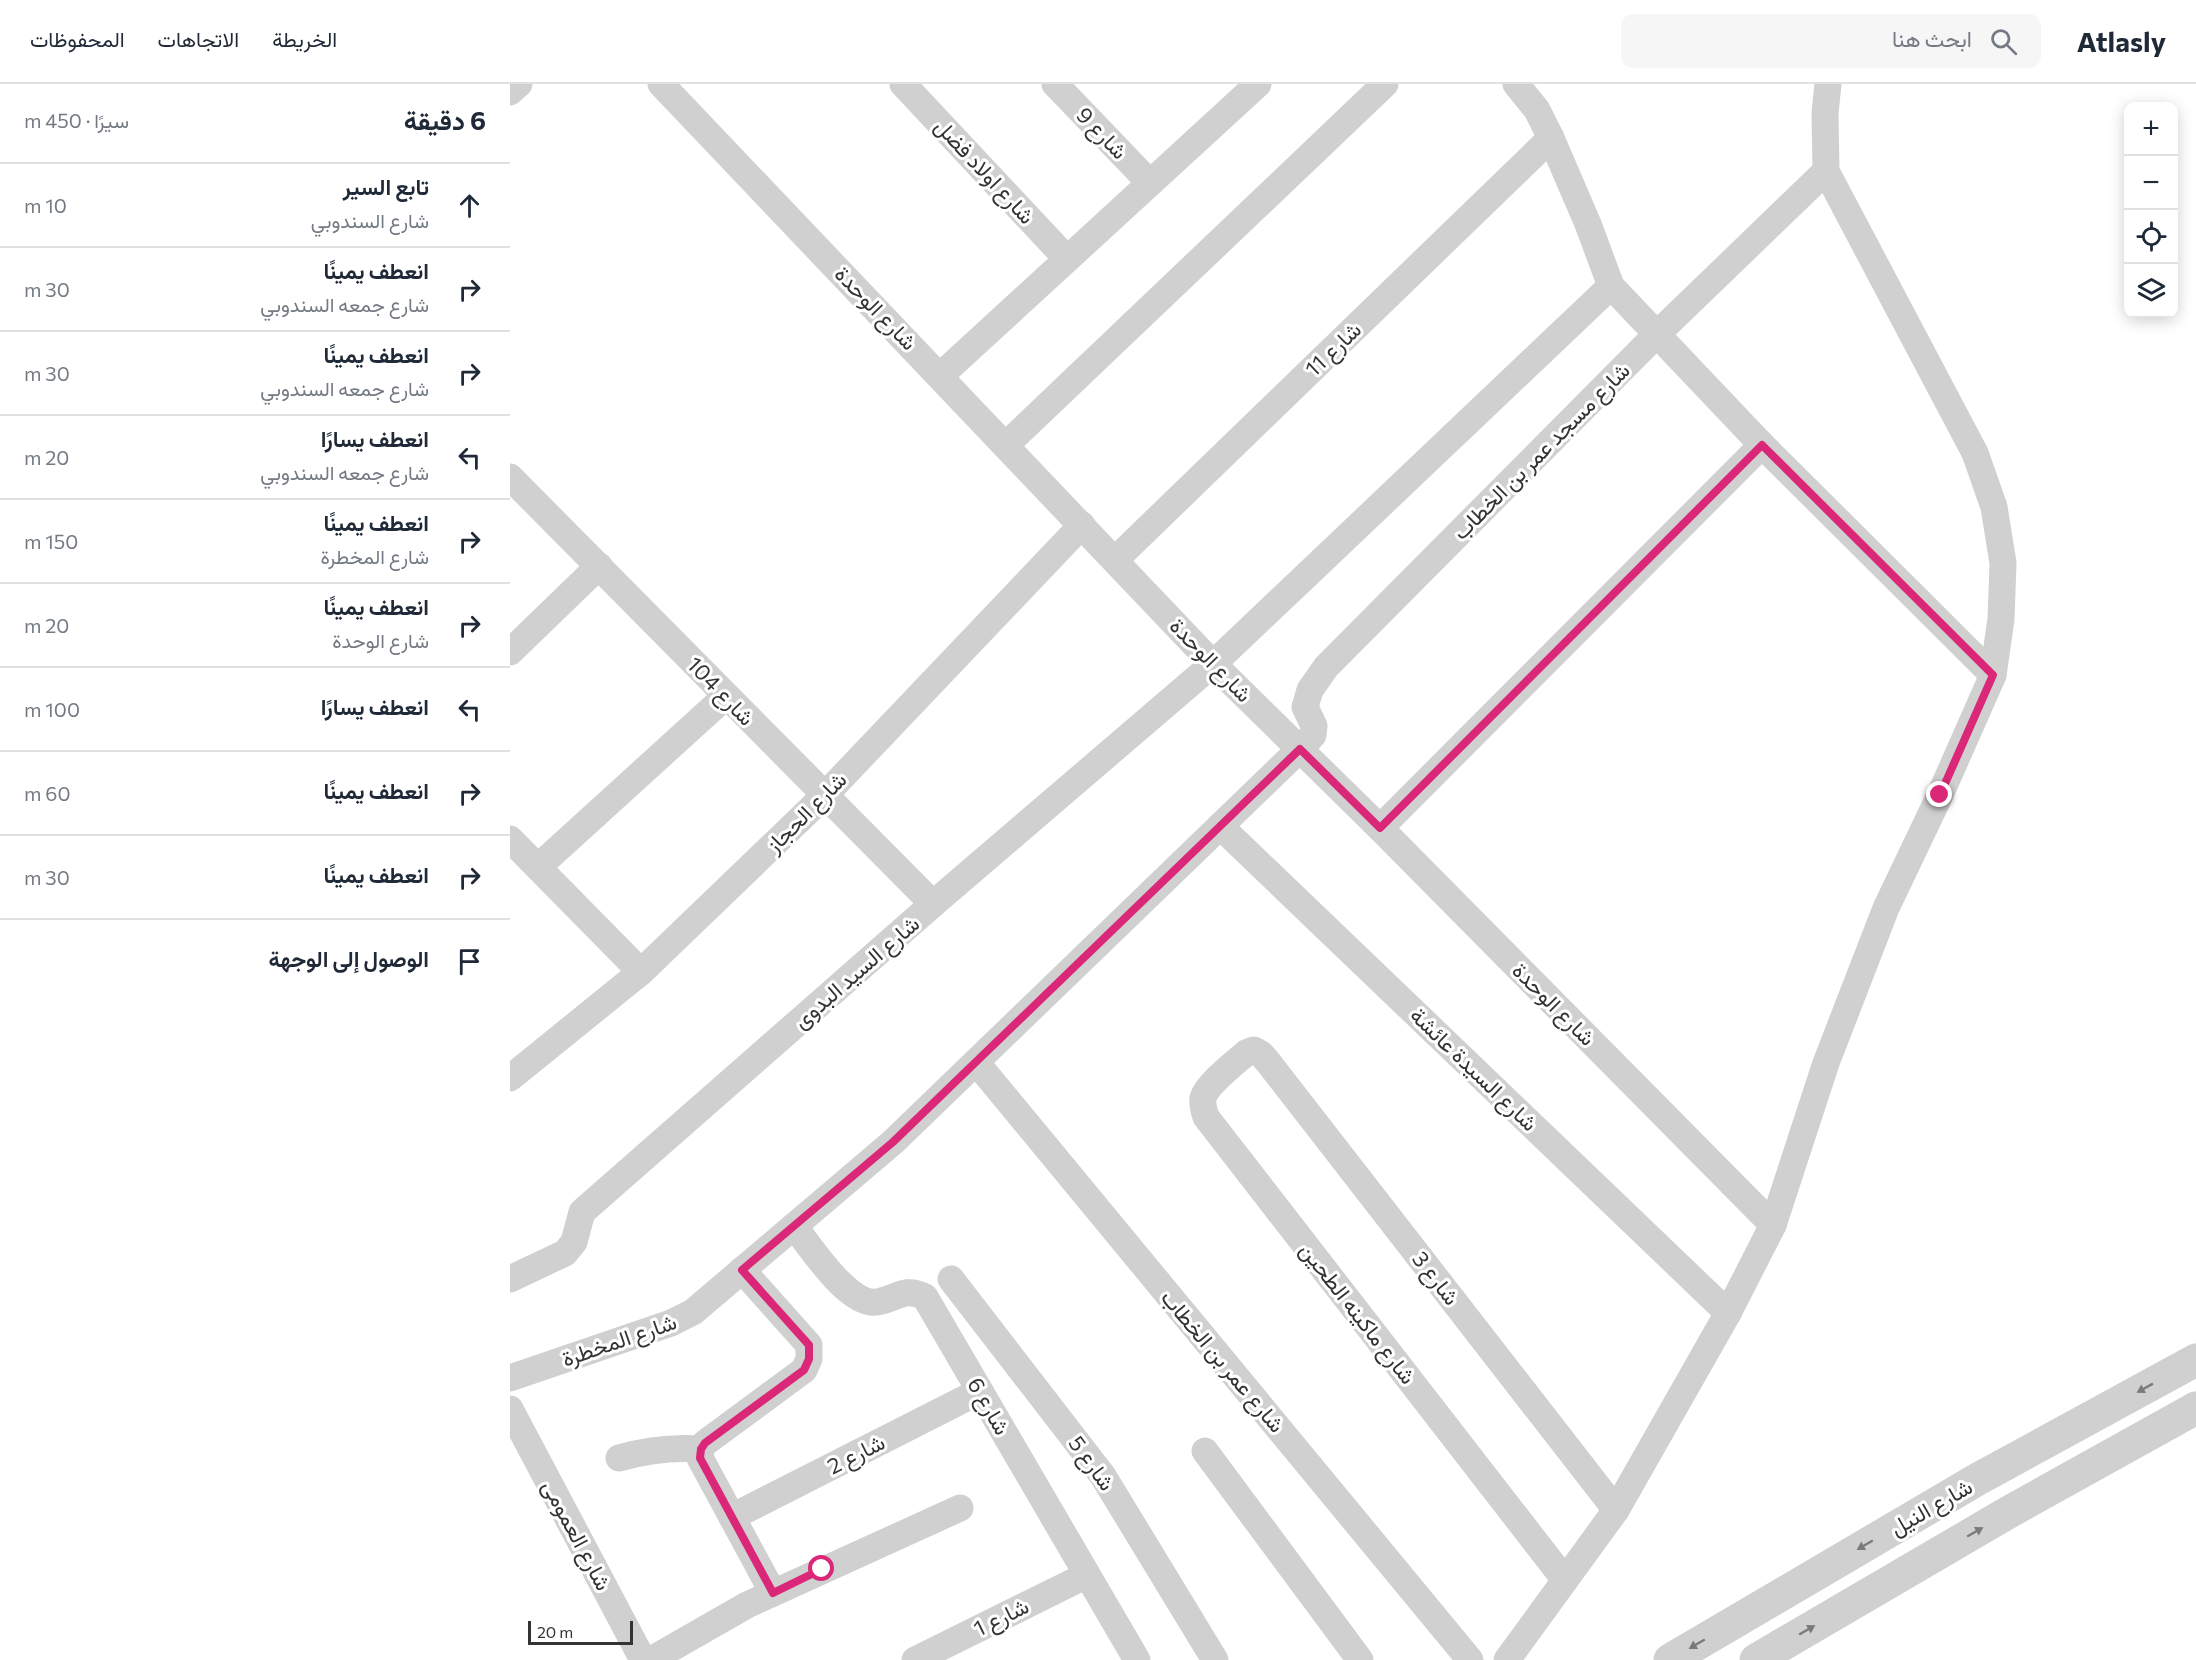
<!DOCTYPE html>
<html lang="ar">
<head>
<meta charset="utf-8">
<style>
	body { margin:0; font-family:Commissioner,Vazirmatn,sans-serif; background:#f6f6f7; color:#1f2937; direction:rtl }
	.controls { position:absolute; right:18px; top:18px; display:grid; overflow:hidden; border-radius:12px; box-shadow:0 3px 15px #0003 }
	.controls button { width:54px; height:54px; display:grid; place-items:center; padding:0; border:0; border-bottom:2px solid #e0e1e3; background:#fff; color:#1f2937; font:30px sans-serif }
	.scale { position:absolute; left:18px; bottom:15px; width:105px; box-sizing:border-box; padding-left:6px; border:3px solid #333; border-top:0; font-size:16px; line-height:21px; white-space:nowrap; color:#333; -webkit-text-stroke:4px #fff; paint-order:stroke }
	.stop { position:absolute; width:18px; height:18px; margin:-14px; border:4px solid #db2777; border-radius:50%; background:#fff }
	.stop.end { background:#db2777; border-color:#fff; box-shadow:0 2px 6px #0008 }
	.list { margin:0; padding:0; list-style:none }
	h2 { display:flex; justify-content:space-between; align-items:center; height:78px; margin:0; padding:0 24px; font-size:26px }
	h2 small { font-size:20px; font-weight:400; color:#747a83 }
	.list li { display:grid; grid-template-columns:39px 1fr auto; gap:18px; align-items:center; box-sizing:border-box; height:84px; padding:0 24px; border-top:2px solid #e0e1e3 }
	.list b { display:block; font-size:22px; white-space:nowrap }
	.list p { margin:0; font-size:20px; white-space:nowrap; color:#747a83 }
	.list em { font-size:20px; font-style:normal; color:#747a83 }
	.icon { flex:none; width:33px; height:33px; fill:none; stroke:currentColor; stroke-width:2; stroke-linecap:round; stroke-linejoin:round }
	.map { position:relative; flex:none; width:1686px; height:1576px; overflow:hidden; direction:ltr }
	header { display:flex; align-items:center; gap:36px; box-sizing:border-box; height:84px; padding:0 30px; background:#fff; border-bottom:2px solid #e0e1e3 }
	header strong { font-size:28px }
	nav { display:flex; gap:33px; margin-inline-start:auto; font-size:21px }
	.search { width:420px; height:54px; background:#f6f6f7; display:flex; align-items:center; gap:15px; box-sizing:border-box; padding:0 21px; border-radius:12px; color:#747a83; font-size:22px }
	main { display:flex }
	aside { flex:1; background:#fff }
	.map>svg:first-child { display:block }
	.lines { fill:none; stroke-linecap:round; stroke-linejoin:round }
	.minor { stroke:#d0d0d0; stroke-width:27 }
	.tertiary { stroke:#d0d0d0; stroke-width:33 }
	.oneway { fill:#7a7a7a }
	.route { stroke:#db2777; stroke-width:8 }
	.labels { text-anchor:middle; stroke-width:6; stroke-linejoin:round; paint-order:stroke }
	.street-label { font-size:22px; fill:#333; stroke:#fff }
</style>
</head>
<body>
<header>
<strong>Atlasly</strong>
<div class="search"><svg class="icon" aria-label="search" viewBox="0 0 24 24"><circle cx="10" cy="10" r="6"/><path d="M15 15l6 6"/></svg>ابحث هنا</div>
<nav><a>الخريطة</a><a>الاتجاهات</a><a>المحفوظات</a></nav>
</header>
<main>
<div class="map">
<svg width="1686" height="1576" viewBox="0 0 1686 1576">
	<rect width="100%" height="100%" fill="#fff"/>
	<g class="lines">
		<g class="minor">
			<polyline points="151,0 703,580 870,744 1263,1141"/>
			<polyline points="393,0 557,175"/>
			<polyline points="545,0 640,99"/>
			<polyline points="1006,0 1027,26 1041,54 1078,140 1101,202 1252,361 1483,591"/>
			<polyline points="0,8 9,0"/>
			<polyline points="430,292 748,0"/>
			<polyline points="496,361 875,0"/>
			<polyline points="0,393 423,820"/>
			<polyline points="605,476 1041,54"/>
			<polyline points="0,568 89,482"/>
			<polyline points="710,742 1218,1229"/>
			<polyline points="870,744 1252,361"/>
			<polyline points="0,755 131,888"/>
			<polyline points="28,783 216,612"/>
			<polyline points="466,978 960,1576"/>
			<polyline points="0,994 131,888 314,712 572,441"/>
			<path d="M 284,1142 C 301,1163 338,1222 367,1218 C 387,1215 394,1202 415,1213 L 627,1576"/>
			<polyline points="232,1186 299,1261 299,1275 294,1286 195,1359 191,1365 190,1374 263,1509"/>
			<polyline points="0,1195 55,1169 64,1158 72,1128 423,820 703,580 1101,202"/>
			<polyline points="441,1195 593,1392 705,1576"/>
			<polyline points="0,1294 161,1239 183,1228 383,1058 790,665 803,651 804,642 795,623 800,606 816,583 1147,250 1316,87"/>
			<polyline points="0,1325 133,1576"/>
			<polyline points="695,1367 850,1576"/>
			<path d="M 109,1374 C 137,1366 163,1363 191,1365"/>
			<polyline points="222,1433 470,1307"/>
			<path d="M 1055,1496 L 696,1033 C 694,1027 692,1021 693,1014 C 697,1000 725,979 736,969 L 744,966 L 751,970 L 758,978 L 1106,1426"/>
			<polyline points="141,1576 237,1521 450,1424"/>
			<polyline points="405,1576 577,1491"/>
			<polyline points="997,1576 1106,1426 1218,1229 1263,1141 1316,979 1376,824 1430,711 1483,591 1491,535 1493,479 1484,423 1465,369 1316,87 1315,29 1318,0"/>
		</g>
		<g class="tertiary">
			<polyline points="1160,1576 1468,1395 1686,1276"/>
			<polyline points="1246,1576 1499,1428 1686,1324"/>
		</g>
	</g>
	<defs><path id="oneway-solid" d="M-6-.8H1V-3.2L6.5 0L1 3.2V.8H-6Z" transform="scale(1.5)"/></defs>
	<g class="oneway">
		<use href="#oneway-solid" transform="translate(1635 1304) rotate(151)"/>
		<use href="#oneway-solid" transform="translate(1465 1448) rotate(-30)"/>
		<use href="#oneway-solid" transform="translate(1355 1461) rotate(150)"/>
		<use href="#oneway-solid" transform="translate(1297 1546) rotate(-30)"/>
		<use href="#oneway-solid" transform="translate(1187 1560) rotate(150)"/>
	</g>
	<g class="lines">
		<polyline class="route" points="312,1485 263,1509 190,1374 191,1365 195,1359 294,1286 299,1275 299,1261 232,1186 383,1058 790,665 870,744 1252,361 1483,591 1430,711"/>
	</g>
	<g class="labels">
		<g class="street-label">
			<text transform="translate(592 49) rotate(46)" y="8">شارع 9</text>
			<text transform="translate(475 87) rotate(47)" y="8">شارع اولاد فضل</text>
			<text transform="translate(366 224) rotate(46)" y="8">شارع الوحدة</text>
			<text transform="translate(823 265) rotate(-44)" y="8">شارع 11</text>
			<text transform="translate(1031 367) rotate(-45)" y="8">شارع مسجد عمر بن الخطاب</text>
			<text transform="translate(701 576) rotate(46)" y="8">شارع الوحدة</text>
			<text transform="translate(211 607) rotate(46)" y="8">شارع 104</text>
			<text transform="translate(296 728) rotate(-45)" y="8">شارع الحجاز</text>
			<text transform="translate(346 888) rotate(-41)" y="8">شارع السيد البدوى</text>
			<text transform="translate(1044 920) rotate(45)" y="8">شارع الوحدة</text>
			<text transform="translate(964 985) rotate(44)" y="8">شارع السيدة عائشة</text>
			<text transform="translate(926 1194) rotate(52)" y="8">شارع 3</text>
			<text transform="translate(848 1229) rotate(52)" y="8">شارع ماكينه الطحين</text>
			<text transform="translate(109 1256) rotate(-19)" y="8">شارع المخطرة</text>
			<text transform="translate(713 1277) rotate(50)" y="8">شارع عمر بن الخطاب</text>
			<text transform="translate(479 1322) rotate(60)" y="8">شارع 6</text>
			<text transform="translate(346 1370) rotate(-27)" y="8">شارع 2</text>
			<text transform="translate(582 1379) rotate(54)" y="8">شارع 5</text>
			<text transform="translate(1421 1423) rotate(-30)" y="8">شارع النيل</text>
			<text transform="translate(67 1451) rotate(62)" y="8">شارع العمومى</text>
			<text transform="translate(491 1533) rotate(-26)" y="8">شارع 1</text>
		</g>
	</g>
</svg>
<div class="controls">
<button>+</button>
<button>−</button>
<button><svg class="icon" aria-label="locate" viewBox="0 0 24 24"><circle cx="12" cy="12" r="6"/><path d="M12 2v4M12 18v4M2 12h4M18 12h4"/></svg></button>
<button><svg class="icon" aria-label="layers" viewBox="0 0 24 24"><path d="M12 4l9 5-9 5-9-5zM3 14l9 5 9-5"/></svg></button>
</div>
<div class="scale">20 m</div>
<div class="stop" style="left:312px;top:1485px"></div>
<div class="stop end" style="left:1430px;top:711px"></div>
</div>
<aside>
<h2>6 دقيقة<small>سيرًا · 450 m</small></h2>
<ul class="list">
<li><svg class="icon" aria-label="ahead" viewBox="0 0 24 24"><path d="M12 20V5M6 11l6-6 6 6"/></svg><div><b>تابع السير</b><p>شارع السندوبي</p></div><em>10 m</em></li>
<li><svg class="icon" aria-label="right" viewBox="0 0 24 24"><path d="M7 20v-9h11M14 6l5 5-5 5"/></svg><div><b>انعطف يمينًا</b><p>شارع جمعه السندوبي</p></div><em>30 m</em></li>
<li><svg class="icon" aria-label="right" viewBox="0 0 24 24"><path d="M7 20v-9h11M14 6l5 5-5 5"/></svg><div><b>انعطف يمينًا</b><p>شارع جمعه السندوبي</p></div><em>30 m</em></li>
<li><svg class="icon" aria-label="left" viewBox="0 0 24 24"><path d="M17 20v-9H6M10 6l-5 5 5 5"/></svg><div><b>انعطف يسارًا</b><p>شارع جمعه السندوبي</p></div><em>20 m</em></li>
<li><svg class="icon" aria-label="right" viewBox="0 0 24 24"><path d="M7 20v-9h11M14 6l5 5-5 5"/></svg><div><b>انعطف يمينًا</b><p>شارع المخطرة</p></div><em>150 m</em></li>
<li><svg class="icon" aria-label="right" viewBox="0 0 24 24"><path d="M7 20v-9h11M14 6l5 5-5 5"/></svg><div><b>انعطف يمينًا</b><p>شارع الوحدة</p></div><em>20 m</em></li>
<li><svg class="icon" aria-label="left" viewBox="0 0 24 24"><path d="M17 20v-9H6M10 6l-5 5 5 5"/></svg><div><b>انعطف يسارًا</b></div><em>100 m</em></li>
<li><svg class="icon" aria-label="right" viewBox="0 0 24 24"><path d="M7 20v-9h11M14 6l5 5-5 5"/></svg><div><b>انعطف يمينًا</b></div><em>60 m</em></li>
<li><svg class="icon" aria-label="right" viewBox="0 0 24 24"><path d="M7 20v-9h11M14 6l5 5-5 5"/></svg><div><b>انعطف يمينًا</b></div><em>30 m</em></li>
<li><svg class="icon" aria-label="arrive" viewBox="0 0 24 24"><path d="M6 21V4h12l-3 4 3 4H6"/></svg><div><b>الوصول إلى الوجهة</b></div></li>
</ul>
</aside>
</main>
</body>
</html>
